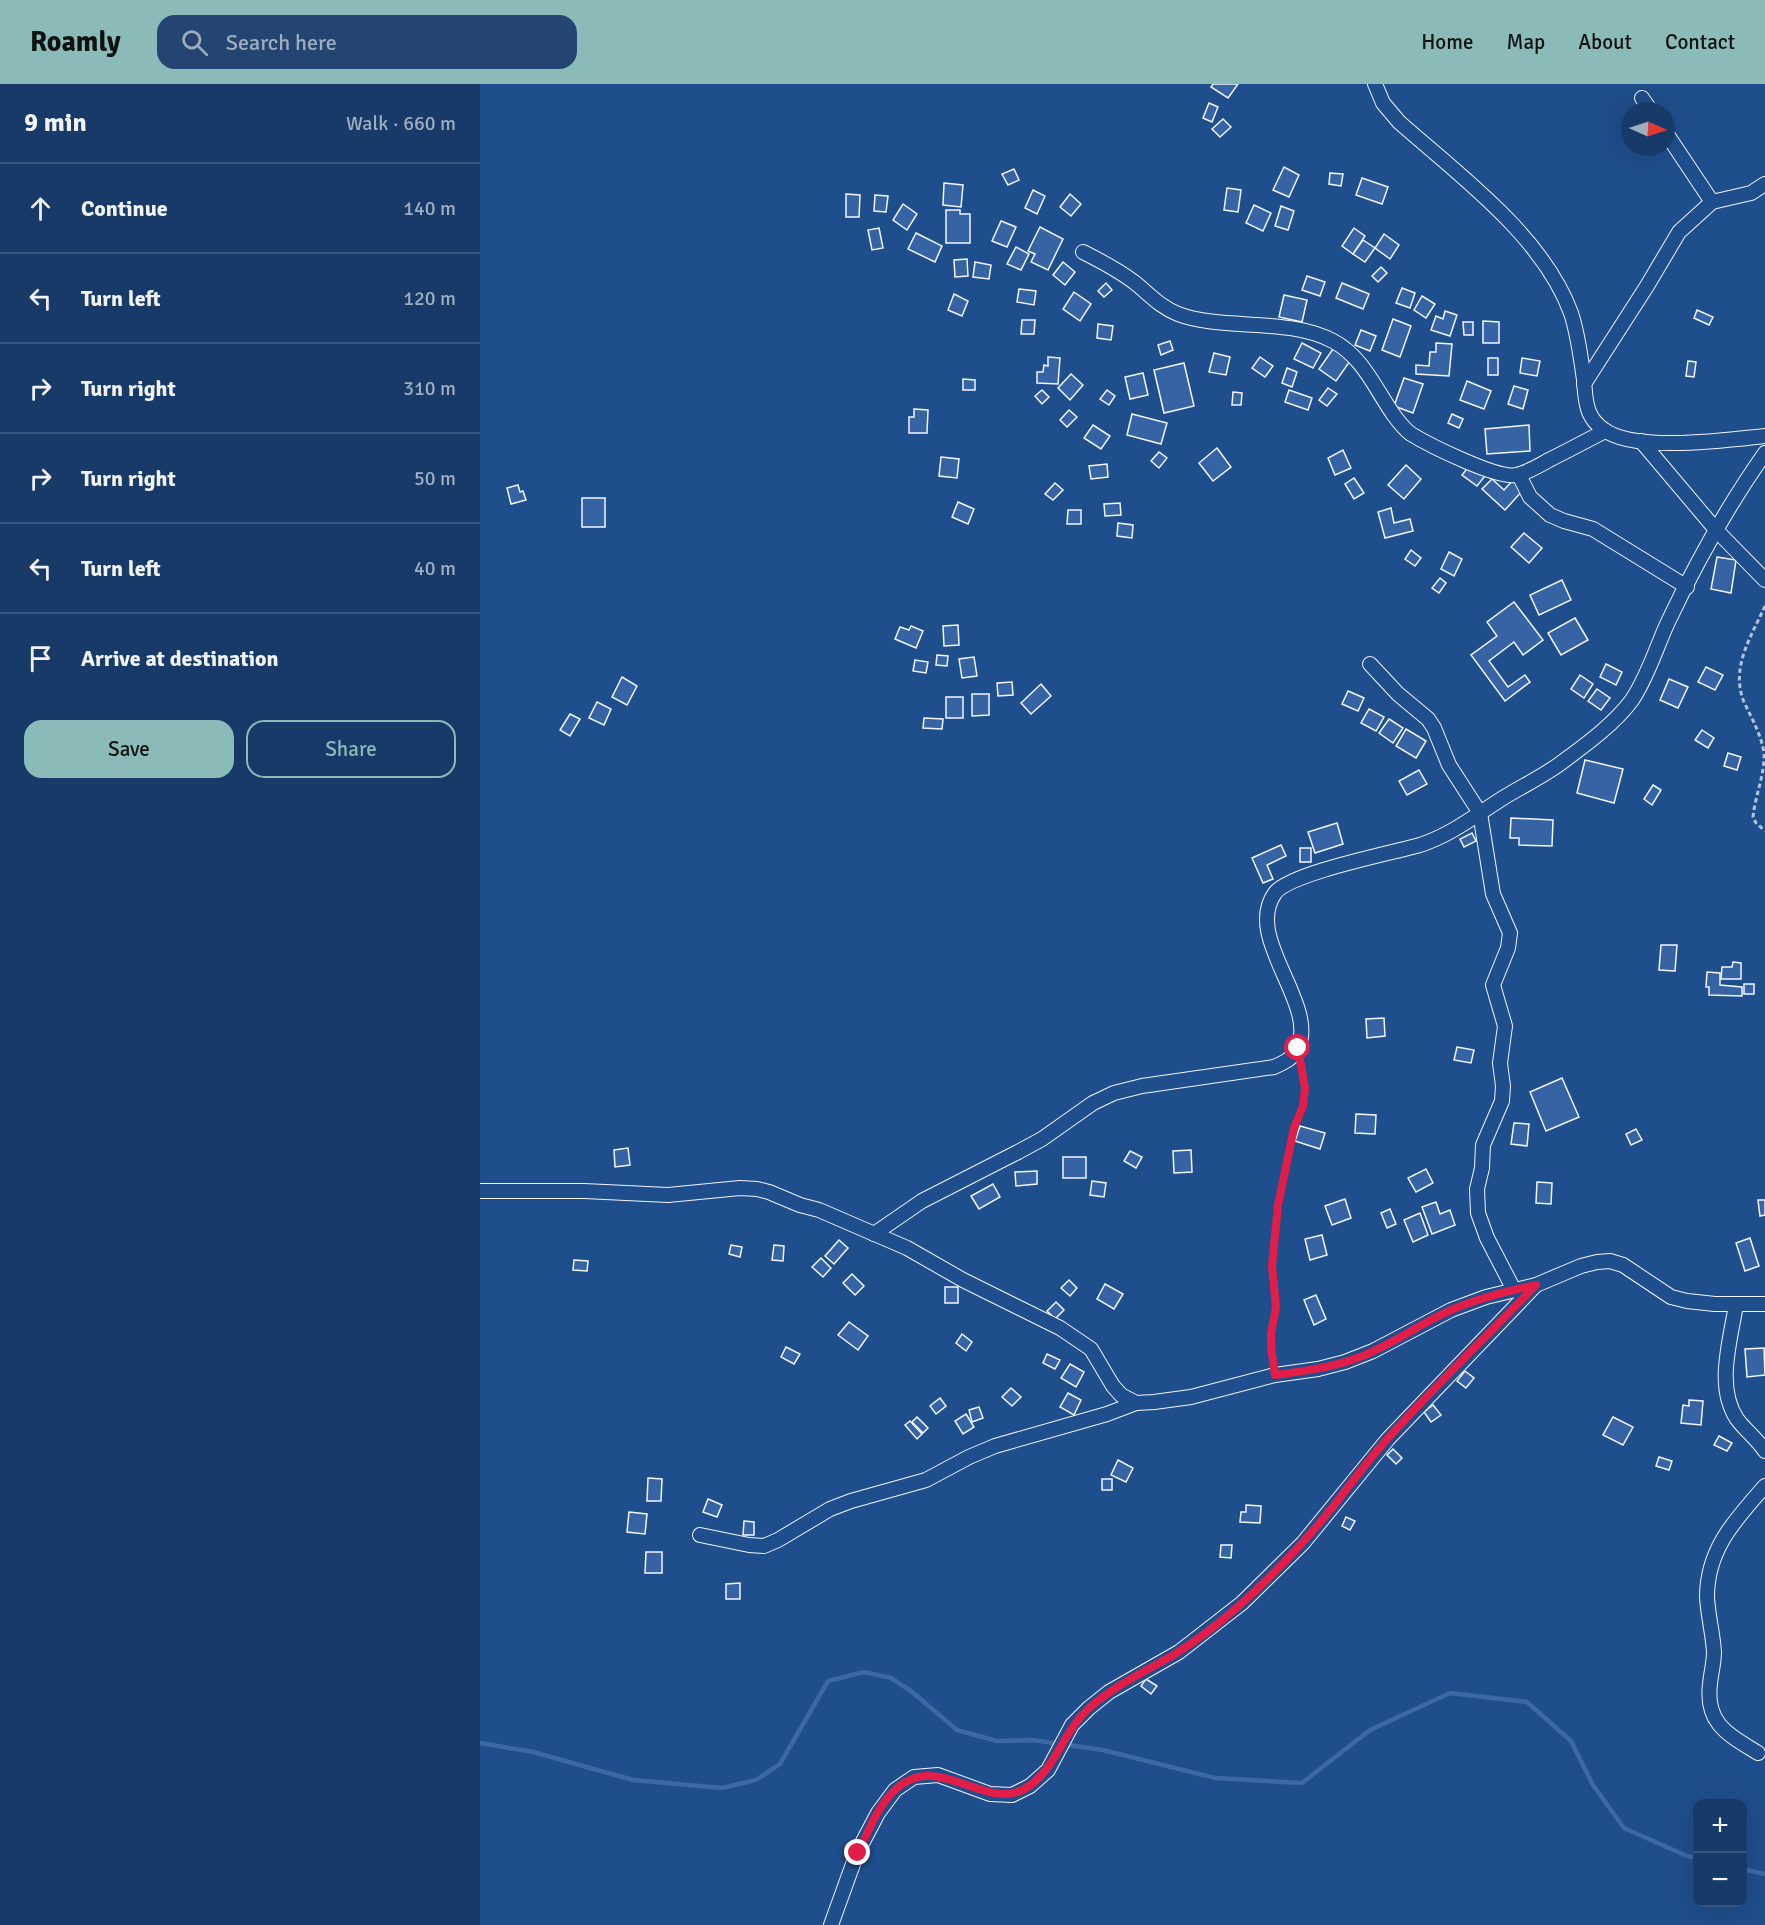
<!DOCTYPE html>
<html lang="en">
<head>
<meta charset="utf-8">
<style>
	body { margin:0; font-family:Signika,sans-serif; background:#244571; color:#f1f3f6 }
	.controls { position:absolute; right:18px; bottom:18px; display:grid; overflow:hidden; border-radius:12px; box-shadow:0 6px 24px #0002 }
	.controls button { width:54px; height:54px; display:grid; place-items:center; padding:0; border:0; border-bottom:2px solid #36547d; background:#173a69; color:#f1f3f6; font:30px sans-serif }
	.compass { position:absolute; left:1141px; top:18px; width:54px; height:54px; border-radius:50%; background:#173a69; box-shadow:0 6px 24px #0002; rotate:93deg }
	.stop { position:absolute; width:18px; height:18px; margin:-14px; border:4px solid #e11d48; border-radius:50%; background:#fff }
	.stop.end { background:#e11d48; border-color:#fff; box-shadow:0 2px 6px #0008 }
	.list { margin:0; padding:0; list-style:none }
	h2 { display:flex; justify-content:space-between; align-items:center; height:78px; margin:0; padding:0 24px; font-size:26px }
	h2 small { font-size:20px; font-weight:400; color:#9eadc0 }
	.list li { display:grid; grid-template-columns:39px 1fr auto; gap:18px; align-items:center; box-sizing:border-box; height:90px; padding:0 24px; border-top:2px solid #36547d }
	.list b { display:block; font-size:22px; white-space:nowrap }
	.list em { font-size:20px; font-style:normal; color:#9eadc0 }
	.actions { display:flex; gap:12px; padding:18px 24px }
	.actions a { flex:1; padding:14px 0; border:2px solid #8bbbb9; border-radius:18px; text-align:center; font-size:21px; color:#8bbbb9 }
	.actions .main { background:#8bbbb9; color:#111 }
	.icon { flex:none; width:33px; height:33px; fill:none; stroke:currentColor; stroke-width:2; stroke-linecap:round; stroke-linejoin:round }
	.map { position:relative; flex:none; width:1285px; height:1841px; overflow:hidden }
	header { display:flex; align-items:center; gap:36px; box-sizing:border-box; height:84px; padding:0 30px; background:#8bbbb9; color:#111 }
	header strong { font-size:28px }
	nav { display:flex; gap:33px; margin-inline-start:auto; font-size:21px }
	.search { width:420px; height:54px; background:#244571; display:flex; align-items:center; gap:15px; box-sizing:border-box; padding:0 21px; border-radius:18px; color:#9eadc0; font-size:22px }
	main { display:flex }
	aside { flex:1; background:#173a69 }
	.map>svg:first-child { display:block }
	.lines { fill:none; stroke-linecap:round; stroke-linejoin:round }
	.stream { stroke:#3b69a3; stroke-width:4.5 }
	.building { fill:#3563a3; stroke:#f2f6ff; stroke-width:1.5 }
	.street-casing { stroke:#f2f6ff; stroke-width:16 }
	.path { stroke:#b3c4dc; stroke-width:3; stroke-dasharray:4.5 3; stroke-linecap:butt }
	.street { stroke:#1f4e8c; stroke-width:14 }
	.route { stroke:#e11d48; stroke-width:8 }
</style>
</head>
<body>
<header>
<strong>Roamly</strong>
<div class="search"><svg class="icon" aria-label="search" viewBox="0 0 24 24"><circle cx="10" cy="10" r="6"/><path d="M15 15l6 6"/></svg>Search here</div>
<nav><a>Home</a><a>Map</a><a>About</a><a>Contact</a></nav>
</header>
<main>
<aside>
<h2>9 min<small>Walk · 660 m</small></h2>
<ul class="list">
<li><svg class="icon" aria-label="ahead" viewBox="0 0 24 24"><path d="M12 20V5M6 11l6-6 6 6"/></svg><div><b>Continue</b></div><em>140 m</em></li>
<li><svg class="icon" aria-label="left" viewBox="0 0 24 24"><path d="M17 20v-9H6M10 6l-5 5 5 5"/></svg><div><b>Turn left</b></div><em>120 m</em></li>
<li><svg class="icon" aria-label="right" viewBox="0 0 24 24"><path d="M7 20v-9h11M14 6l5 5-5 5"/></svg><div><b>Turn right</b></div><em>310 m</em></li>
<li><svg class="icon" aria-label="right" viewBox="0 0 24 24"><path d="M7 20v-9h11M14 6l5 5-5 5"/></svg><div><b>Turn right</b></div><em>50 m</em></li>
<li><svg class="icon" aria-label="left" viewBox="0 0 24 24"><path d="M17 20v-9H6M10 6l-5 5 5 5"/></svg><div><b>Turn left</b></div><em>40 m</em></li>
<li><svg class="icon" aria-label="arrive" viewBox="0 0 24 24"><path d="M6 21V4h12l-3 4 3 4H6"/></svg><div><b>Arrive at destination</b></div></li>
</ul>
<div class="actions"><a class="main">Save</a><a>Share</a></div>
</aside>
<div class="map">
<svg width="1285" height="1841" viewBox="0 0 1285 1841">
	<rect width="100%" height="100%" fill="#1f4e8c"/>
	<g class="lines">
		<g class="stream">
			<polyline points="0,1659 53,1668 153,1696 242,1704 276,1696 300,1680 348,1597 384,1588 411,1594 431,1607 477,1646 517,1657 552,1656 623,1666 735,1694 822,1699 890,1646 970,1609 1047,1618 1091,1657 1113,1701 1144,1744 1207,1772 1218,1774"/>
			<polyline points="1262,1785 1285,1790"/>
		</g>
	</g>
	<g class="building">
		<polygon points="733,0 758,0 748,14 731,3"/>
		<polygon points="729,19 738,23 732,38 723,34"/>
		<polygon points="743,35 751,43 740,53 732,45"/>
		<polygon points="804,83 819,91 809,113 793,106"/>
		<polygon points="534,85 539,96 528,101 522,90"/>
		<polygon points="850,89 863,90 861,102 849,100"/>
		<polygon points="882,94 908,103 902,120 876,111"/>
		<polygon points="464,99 483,101 481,123 463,121"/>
		<polygon points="747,104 761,106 758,128 744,126"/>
		<polygon points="553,106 565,112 557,130 545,124"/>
		<polygon points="366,110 380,111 379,133 366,133"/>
		<polygon points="590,110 601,120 591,132 580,123"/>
		<polygon points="395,111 408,112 406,128 394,127"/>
		<polygon points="423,120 437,130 427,146 413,136"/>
		<polygon points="774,121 791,129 783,147 766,139"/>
		<polygon points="801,122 814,127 808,146 795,142"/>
		<polygon points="466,126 480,126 480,130 490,130 490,159 466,159"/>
		<polygon points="521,137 536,143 527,163 512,157"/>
		<polygon points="560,143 583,155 568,186 551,178 555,170 548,167"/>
		<polygon points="399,144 403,164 392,166 388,146"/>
		<polygon points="874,144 885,152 873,170 862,162"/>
		<polygon points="436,149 462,162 455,178 428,165"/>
		<polygon points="904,150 919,161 910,175 895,164"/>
		<polygon points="883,156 895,164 885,178 873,170"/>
		<polygon points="536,163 549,170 541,186 527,180"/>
		<polygon points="487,175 488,192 475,193 474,176"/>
		<polygon points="495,178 511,181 509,195 493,193"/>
		<polygon points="583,178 595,188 585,201 573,191"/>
		<polygon points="901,183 907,189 898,198 892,192"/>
		<polygon points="827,192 845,198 840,212 822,206"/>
		<polygon points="626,199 632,206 624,213 618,207"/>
		<polygon points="862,199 889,210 883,225 856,214"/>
		<polygon points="922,204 935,209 930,224 916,219"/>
		<polygon points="539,205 556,207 554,221 537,218"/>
		<polygon points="594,208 611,220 600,237 583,225"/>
		<polygon points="474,210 488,217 482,232 468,226"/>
		<polygon points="804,211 827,216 822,238 799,233"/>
		<polygon points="942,212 955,220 946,234 934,226"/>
		<polygon points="1217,226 1233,233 1229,241 1214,234"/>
		<polygon points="965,227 977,231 970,252 951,246 956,232 963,235"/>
		<polygon points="913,235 931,242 920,273 902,266"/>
		<polygon points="542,236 555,236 554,250 541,250"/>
		<polygon points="1003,237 1019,238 1019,259 1003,259"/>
		<polygon points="983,238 993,238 993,251 984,251"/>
		<polygon points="618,240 633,242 631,256 617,254"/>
		<polygon points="881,246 896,252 890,267 875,261"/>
		<polygon points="690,257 693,266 681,271 678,261"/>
		<polygon points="822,259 841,269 833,284 814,275"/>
		<polygon points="956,259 972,260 969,292 936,290 936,281 949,282 950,268 956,268"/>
		<polygon points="853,265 870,277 856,297 839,285"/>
		<polygon points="734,269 750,273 746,291 729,288"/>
		<polygon points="568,273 580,274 578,300 557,299 557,288 563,288 564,281 568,282"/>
		<polygon points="780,273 793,282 785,293 772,284"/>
		<rect x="1008" y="274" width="10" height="17"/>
		<polygon points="1042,274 1060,277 1057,292 1040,289"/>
		<polygon points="1208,277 1216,278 1214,293 1206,292"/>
		<polygon points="704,279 714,322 684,329 674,286"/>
		<polygon points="807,284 817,288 812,303 802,299"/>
		<polygon points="663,289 668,311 650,315 645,293"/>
		<polygon points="591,290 603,301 590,316 578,304"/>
		<polygon points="924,294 943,300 933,329 914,322"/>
		<polygon points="483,295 495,296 495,306 483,306"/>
		<polygon points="987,297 1011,307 1004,325 980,316"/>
		<polygon points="1034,302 1048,306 1043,325 1028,320"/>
		<polygon points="848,304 857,310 847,322 839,316"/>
		<polygon points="562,306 569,313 562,320 555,312"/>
		<polygon points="627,306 635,312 629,321 620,315"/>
		<polygon points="809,306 832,314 828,326 805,318"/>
		<polygon points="753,308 762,309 761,321 752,321"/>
		<polygon points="434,325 448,326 447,349 429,349 429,333 434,333"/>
		<polygon points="589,326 597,333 587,343 580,336"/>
		<polygon points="652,330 687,339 681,360 647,351"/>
		<polygon points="972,330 983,335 979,344 968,339"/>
		<polygon points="613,341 630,352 621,365 604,354"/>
		<polygon points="1049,341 1050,367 1007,370 1005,345"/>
		<polygon points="737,364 751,383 733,397 719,379"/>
		<polygon points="863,366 871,384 855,391 848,374"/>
		<polygon points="679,368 687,374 679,384 671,377"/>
		<polygon points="461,373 479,375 477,394 459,392"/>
		<polygon points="627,380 628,393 611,395 609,382"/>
		<polygon points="926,381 941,395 924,415 908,401"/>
		<polygon points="990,381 1005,392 997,402 982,391"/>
		<polygon points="874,394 884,409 874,415 865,400"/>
		<polygon points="1012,395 1024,406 1033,396 1043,406 1025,426 1002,405"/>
		<polygon points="575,399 583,406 573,416 565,410"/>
		<polygon points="38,401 40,408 43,407 46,416 31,420 27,404"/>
		<rect x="102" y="414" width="23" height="29"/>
		<polygon points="478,418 494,425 488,440 472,433"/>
		<polygon points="640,419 641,431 625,432 624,420"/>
		<polygon points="911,424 914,439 930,435 933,447 905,454 898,428"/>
		<polygon points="588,426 601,426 601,440 587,440"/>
		<polygon points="638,439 653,441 652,454 637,452"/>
		<polygon points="1044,449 1062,464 1049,479 1031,463"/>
		<polygon points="931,466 941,474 935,482 925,475"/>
		<polygon points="969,468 982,475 974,492 961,485"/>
		<polygon points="1237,473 1256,476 1251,509 1231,505"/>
		<polygon points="960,494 966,499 959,509 952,504"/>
		<polygon points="1082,496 1091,516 1059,531 1050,511"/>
		<polygon points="1034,518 1063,556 1043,571 1034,558 1009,577 1028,603 1045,591 1050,598 1025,617 991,571 1017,552 1007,538"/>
		<polygon points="1095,534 1108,556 1081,571 1068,549"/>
		<polygon points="478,541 479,561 464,562 463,542"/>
		<polygon points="431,542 443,547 436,564 415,555 420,543 429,546"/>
		<polygon points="457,571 468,572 467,582 456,581"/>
		<polygon points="494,573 497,592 482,594 479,575"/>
		<polygon points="435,576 448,578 446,589 433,587"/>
		<polygon points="1126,580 1142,588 1136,601 1120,593"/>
		<polygon points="1226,583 1243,591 1235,606 1218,598"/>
		<polygon points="1100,591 1113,600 1104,614 1091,605"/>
		<polygon points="142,593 157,602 147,621 132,613"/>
		<polygon points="1189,595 1208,603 1198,624 1180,616"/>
		<polygon points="532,598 533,611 518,612 517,599"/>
		<polygon points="561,600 571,612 551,630 541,619"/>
		<polygon points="1117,605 1130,614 1121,626 1108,617"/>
		<polygon points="868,607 884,614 878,627 862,620"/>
		<polygon points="492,610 509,610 509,631 492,632"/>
		<rect x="466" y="613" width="17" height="21"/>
		<polygon points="117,618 131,625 124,641 109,634"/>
		<polygon points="889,625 904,633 896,647 881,639"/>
		<polygon points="90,630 100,635 90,652 80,646"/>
		<polygon points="444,634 463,635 462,645 443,644"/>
		<polygon points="909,635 923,644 913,659 899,649"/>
		<polygon points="926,645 946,657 936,674 916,662"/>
		<polygon points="1222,646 1234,654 1228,664 1215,656"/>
		<polygon points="1248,669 1261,673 1257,686 1244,682"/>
		<polygon points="1105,676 1143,685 1134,719 1097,709"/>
		<polygon points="939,686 947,700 927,711 919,697"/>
		<polygon points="1173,701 1181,706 1172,721 1164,715"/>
		<polygon points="1031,734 1073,736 1072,762 1039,761 1039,754 1030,754"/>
		<polygon points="857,739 863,760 835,769 828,748"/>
		<polygon points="992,749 996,757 984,763 980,755"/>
		<polygon points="801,761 806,772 787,781 793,795 783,799 772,774"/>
		<rect x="820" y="764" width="11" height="14"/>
		<polygon points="1181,861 1197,861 1195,887 1179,886"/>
		<polygon points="1253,878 1261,879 1261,895 1241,895 1242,883 1252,883"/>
		<polygon points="1227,888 1240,889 1240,901 1262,903 1262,912 1229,911 1229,903 1226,903"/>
		<rect x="1264" y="900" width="10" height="10"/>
		<polygon points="904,934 905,952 887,954 886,935"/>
		<polygon points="977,963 994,966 991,979 974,976"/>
		<polygon points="1082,994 1099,1033 1066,1047 1050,1008"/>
		<polygon points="876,1030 896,1031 895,1050 875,1049"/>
		<polygon points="1034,1039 1049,1040 1047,1062 1031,1060"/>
		<polygon points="820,1042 845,1049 840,1065 815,1057"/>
		<polygon points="1156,1045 1162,1056 1151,1061 1146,1050"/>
		<polygon points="148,1064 150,1081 135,1083 134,1066"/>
		<polygon points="711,1066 712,1088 694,1089 693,1067"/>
		<polygon points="650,1067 662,1073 656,1084 644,1077"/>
		<rect x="583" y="1073" width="23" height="21"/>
		<polygon points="946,1085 953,1099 936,1108 928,1094"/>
		<polygon points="557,1087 557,1100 536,1102 535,1088"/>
		<polygon points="612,1097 626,1099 624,1113 610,1111"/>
		<polygon points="1057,1098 1072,1099 1071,1120 1056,1119"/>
		<polygon points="513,1100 520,1113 499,1125 491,1112"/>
		<polygon points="865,1115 871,1134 852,1141 845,1122"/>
		<polygon points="1278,1116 1285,1116 1285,1131 1280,1132"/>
		<polygon points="956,1118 960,1130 970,1126 975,1141 952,1150 942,1123"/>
		<polygon points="910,1125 916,1140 907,1144 901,1129"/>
		<polygon points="940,1129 948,1151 933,1158 924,1136"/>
		<polygon points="842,1151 847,1171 830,1176 825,1155"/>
		<polygon points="1270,1154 1279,1182 1265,1187 1256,1159"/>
		<polygon points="359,1156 368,1164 354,1180 345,1172"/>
		<polygon points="251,1161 262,1163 260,1173 249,1170"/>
		<polygon points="294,1161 304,1162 303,1177 292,1176"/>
		<polygon points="341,1174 351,1184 343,1193 332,1183"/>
		<polygon points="94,1176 108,1177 107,1187 93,1186"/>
		<polygon points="372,1190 384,1202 375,1211 363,1199"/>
		<polygon points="589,1196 597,1204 590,1212 581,1204"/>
		<polygon points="625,1200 643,1210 634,1225 617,1215"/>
		<rect x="465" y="1203" width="13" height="16"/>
		<polygon points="836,1211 846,1235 834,1241 824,1216"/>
		<polygon points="576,1218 584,1226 575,1235 567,1227"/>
		<polygon points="369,1238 388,1252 378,1266 358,1251"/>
		<polygon points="482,1250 492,1258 486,1267 476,1259"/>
		<polygon points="306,1263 320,1270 314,1280 301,1273"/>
		<polygon points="1284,1264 1285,1291 1267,1293 1265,1265"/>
		<polygon points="567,1270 580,1276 575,1285 563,1279"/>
		<polygon points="590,1280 604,1288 596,1303 581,1294"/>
		<polygon points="985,1287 994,1294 986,1304 977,1297"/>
		<polygon points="531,1304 541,1313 532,1322 522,1313"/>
		<polygon points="588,1309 601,1316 594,1331 580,1323"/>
		<polygon points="460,1314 466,1322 456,1330 450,1322"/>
		<polygon points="1209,1316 1223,1317 1221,1341 1201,1339 1203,1321 1209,1322"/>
		<polygon points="953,1321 961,1331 951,1338 944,1328"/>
		<polygon points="499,1323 503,1334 492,1338 489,1326"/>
		<polygon points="486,1330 494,1343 483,1350 475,1337"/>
		<polygon points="437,1333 448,1344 443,1349 432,1338"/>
		<polygon points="1133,1333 1153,1343 1143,1361 1123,1351"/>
		<polygon points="430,1337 442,1350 437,1355 425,1341"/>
		<polygon points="1239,1352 1252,1359 1247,1367 1234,1361"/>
		<polygon points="913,1365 922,1374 916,1380 907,1371"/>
		<polygon points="1179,1373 1192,1377 1189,1386 1176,1382"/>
		<polygon points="638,1376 653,1384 646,1398 631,1391"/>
		<polygon points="168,1394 182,1395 181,1417 167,1417"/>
		<rect x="622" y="1395" width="10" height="11"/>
		<polygon points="228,1415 242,1421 237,1433 223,1428"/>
		<polygon points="766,1421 781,1422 780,1439 760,1438 761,1428 766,1428"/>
		<polygon points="149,1428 167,1430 165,1450 147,1448"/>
		<polygon points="866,1433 875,1437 870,1446 862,1442"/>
		<polygon points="264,1437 274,1438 274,1451 263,1451"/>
		<polygon points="741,1461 752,1461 751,1474 740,1473"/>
		<polygon points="166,1468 182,1468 182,1489 165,1489"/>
		<polygon points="260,1499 260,1515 246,1515 246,1500"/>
		<polygon points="666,1595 677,1602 671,1610 661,1602"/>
	</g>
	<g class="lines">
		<defs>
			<g id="street">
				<path d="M 895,0 L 903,19 L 919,38 C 979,91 1063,152 1091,229 C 1098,250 1101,275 1104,296 C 1105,307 1105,318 1109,328 C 1112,335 1117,341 1123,345 C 1153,369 1248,356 1285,352"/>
				<polyline points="1162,14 1171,27"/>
				<polyline points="1186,49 1232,118"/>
				<path d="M 603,168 C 621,177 638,186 654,198 C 668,209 680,223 698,230 C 743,247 808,233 853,257 C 882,272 895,304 913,330 C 918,337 924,345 931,350 C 949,361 1017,395 1036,391 C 1047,389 1058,382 1069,376 C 1087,367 1106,357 1125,347"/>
				<polyline points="1104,300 1167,202 1199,148 1232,118 1271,109 1285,100"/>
				<polyline points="1161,357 1237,447 1285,496"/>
				<polyline points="1039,391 1050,413 1070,431 1084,437 1113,445 1207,503"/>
				<polyline points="890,580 918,610 948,635 954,644 969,681 1000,729 1013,810 1030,849 1028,864 1013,901 1025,942 1020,979 1023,1002 1022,1017 1003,1061 1002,1084 997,1105 998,1129 1007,1154 1034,1206"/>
				<polyline points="0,1107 104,1107 188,1111 260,1104 277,1105 289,1108 320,1121 339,1126 427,1164 483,1196 580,1244 611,1265 633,1302 641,1311 656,1319 674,1318 711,1313 795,1291 838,1285 865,1278 893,1267 971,1226 1006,1213 1056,1201 1101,1182 1117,1178 1130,1177 1143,1181 1191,1213 1207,1217 1235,1220 1285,1220"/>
				<path d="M 394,1150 L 442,1117 L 538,1068 L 562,1055 L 613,1019 L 634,1009 L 662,1002 L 794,983 C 803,979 814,974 818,964 C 838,919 763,854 795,809 C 810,789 912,769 940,761 C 971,751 996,731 1023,714 C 1044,701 1066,691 1085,676 C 1108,659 1135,639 1152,616 C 1168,592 1176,564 1188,538 C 1215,481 1249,420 1285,369"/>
				<path d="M 1256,1220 C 1251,1255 1235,1302 1257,1335 C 1265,1346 1277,1355 1285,1367"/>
				<polyline points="220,1451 269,1461 284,1462 298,1456 350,1425 371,1417 446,1396 489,1373 515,1362 627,1330 656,1319"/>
				<path d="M 1278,1669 C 1249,1651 1225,1640 1230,1600 C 1231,1589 1234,1579 1234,1568 C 1233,1550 1228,1532 1227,1513 C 1227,1465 1255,1436 1285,1402"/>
				<polyline points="351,1841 377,1769 398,1729 415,1706 434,1693 458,1691 510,1710 532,1711 550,1702 568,1686 592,1641 609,1624 629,1608 699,1568 762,1519 823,1459 908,1355 1056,1201"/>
			</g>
		</defs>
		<use href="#street" class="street-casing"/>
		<g class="path">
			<path d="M 1285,522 C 1271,553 1250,584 1264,618 C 1272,635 1281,650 1284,669 C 1285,690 1275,712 1273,733 L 1276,739 L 1285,747"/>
			<polyline points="793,1278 791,1250 796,1223 792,1182 794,1149 814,1044 823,1022 825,1004 821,984"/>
		</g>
		<use href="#street" class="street"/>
	</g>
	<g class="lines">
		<path class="route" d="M 378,1769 C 388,1748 398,1721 416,1705 C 462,1664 508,1735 552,1700 C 578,1679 583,1648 608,1625 C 633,1602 666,1587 695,1570 C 716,1557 744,1535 762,1519 C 783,1500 804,1479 822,1459 C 853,1426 878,1387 909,1353 C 956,1301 1007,1252 1056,1201 C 1027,1207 999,1214 971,1226 C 939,1240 910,1262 877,1274 C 850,1284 823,1287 795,1291 L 791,1263 L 791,1250 L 796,1223 L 792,1182 L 798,1121 L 814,1044 L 823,1022 L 825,1004 L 818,964"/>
	</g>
</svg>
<div class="controls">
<button>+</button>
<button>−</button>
</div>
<svg class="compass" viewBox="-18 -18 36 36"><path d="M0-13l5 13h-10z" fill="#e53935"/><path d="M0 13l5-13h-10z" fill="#9eadc0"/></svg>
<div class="stop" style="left:818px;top:964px"></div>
<div class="stop end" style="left:378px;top:1769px"></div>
</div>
</main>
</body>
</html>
